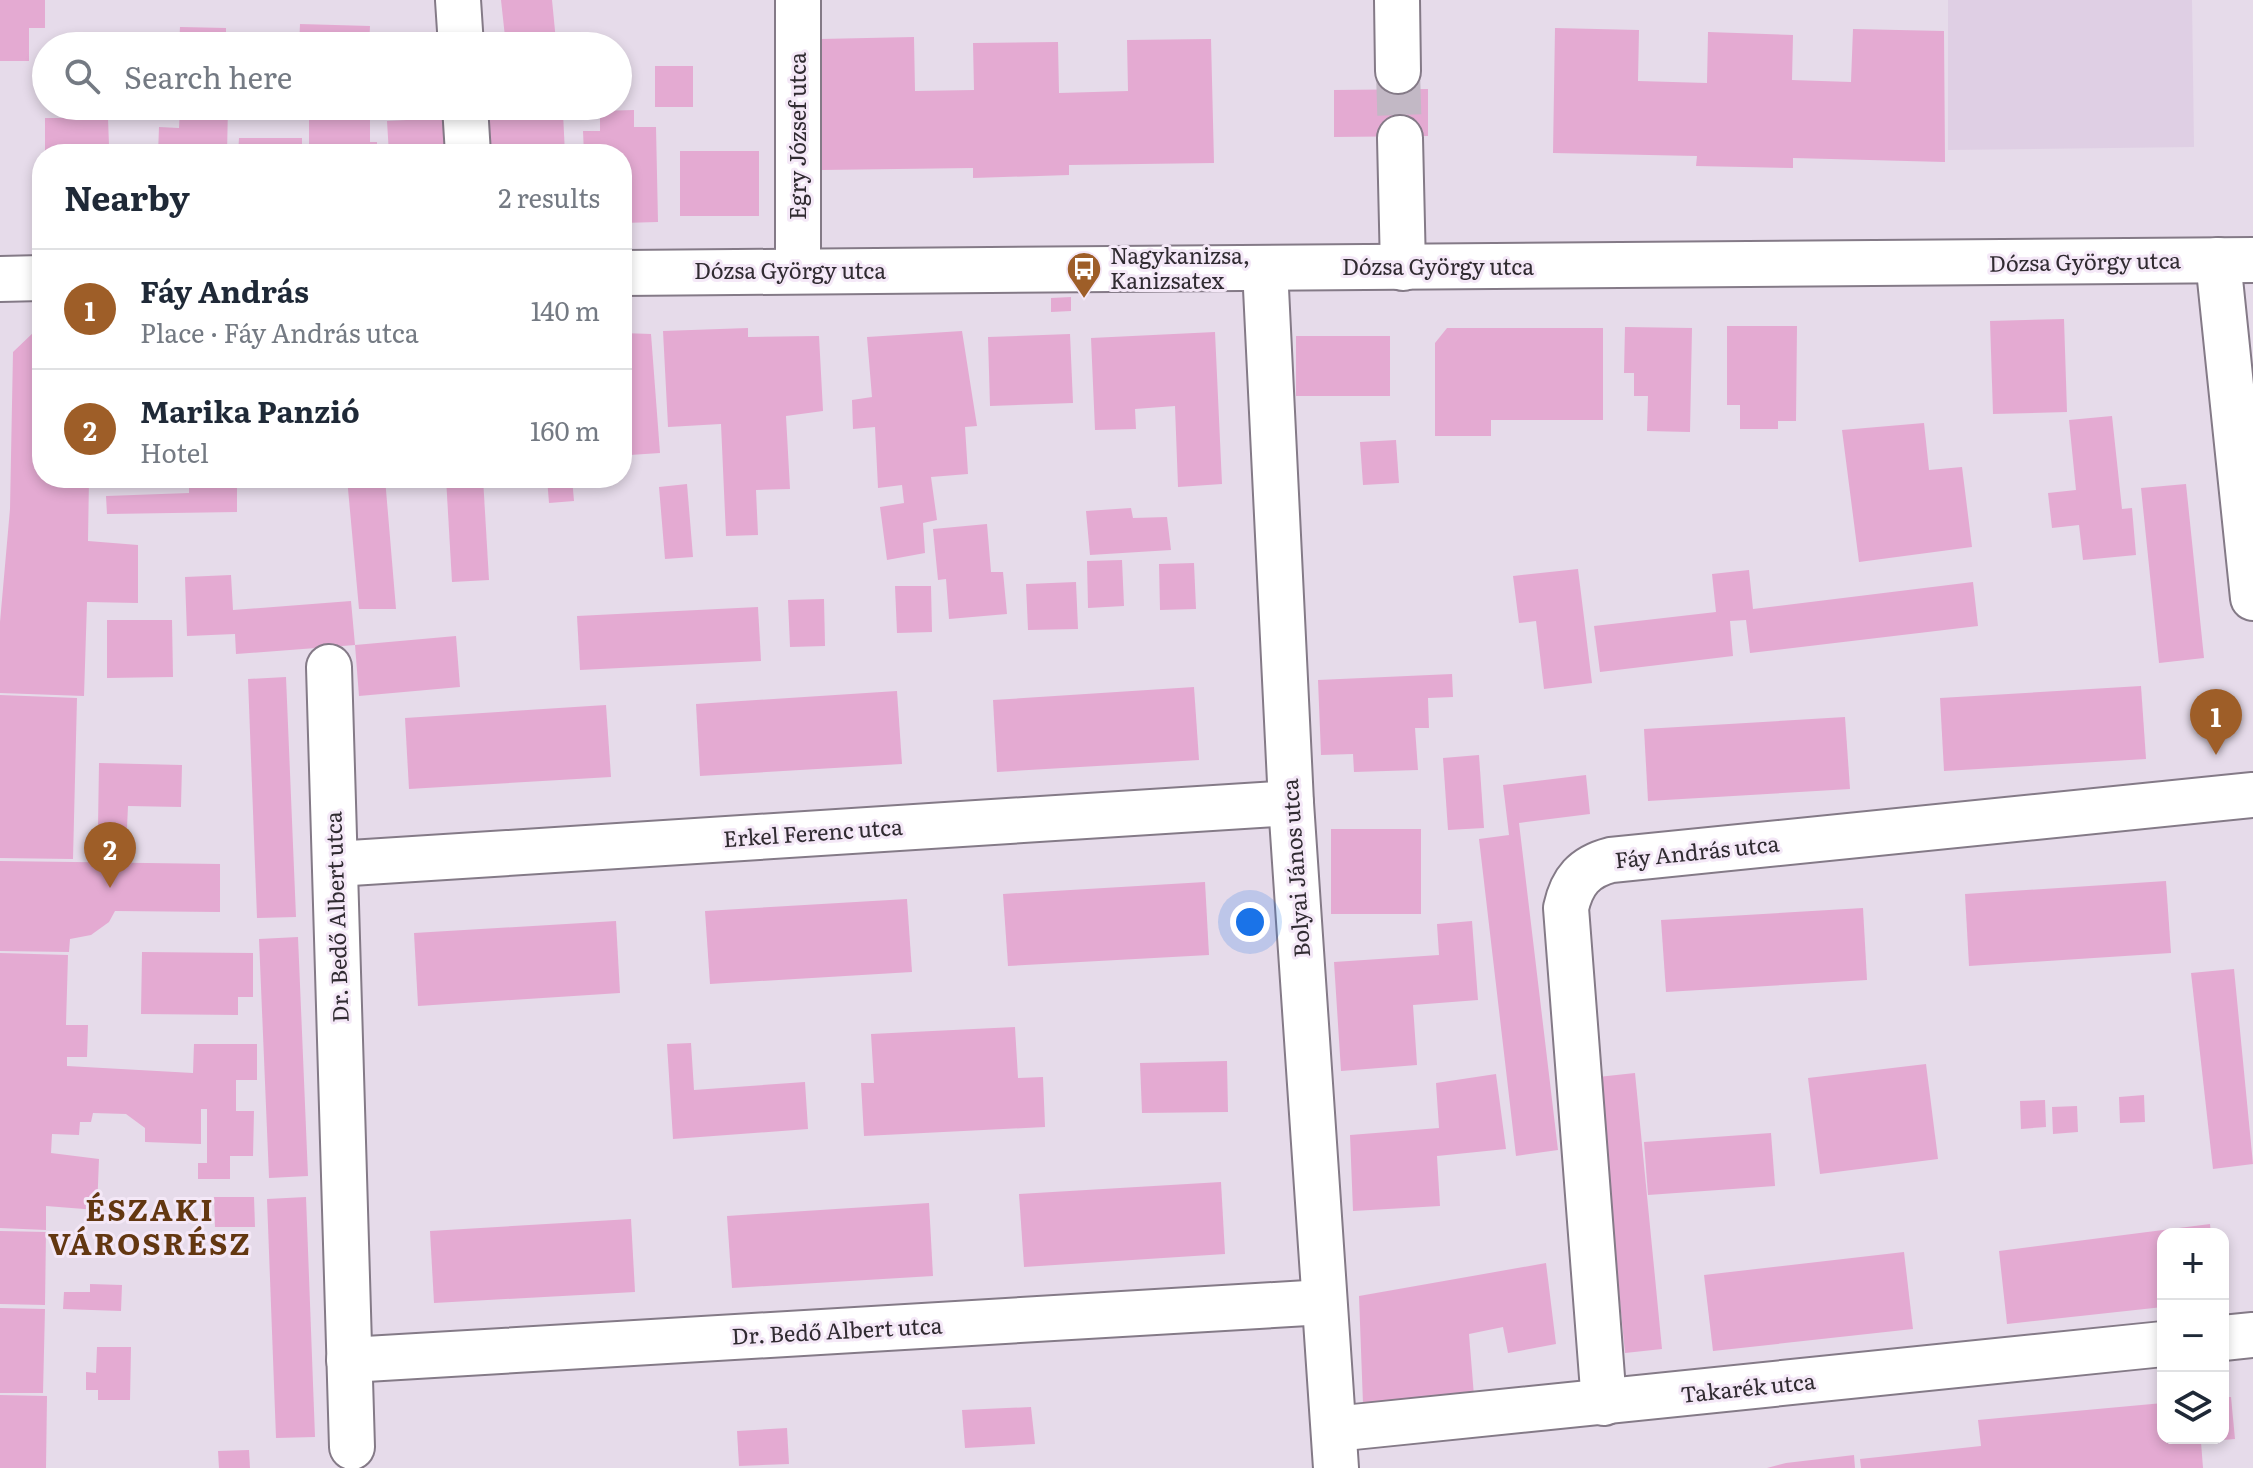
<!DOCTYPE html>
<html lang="en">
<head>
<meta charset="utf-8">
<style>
	body { margin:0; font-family:Literata,serif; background:#f6f6f7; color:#1f2937 }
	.controls { position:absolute; right:24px; bottom:24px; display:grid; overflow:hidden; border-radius:16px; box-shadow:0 4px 12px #0003 }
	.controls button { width:72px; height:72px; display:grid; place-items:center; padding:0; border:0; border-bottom:2px solid #e0e1e3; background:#fff; color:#1f2937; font:40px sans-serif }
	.you { position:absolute; left:1250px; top:922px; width:28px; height:28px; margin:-20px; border:6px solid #fff; border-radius:50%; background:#1a73e8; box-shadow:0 0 0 12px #1a73e833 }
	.badge { display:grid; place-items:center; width:52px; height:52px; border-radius:50%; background:#9e5e28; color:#fff; font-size:26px; font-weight:700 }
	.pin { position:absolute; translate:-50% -66px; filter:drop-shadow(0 2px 4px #0008) }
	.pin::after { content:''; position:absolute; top:42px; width:28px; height:24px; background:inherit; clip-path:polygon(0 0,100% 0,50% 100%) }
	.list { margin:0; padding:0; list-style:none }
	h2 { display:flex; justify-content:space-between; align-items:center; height:104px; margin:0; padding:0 32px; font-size:34px }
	h2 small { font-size:26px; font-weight:400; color:#747a83 }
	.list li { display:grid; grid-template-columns:52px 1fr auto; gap:24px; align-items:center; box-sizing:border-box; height:120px; padding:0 32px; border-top:2px solid #e0e1e3 }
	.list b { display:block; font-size:30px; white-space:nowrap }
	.list p { margin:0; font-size:26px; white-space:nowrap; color:#747a83 }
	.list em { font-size:26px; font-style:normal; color:#747a83 }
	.icon { flex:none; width:44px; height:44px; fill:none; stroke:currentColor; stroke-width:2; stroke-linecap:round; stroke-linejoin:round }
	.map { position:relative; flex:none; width:2253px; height:1468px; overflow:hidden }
	.search { position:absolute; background:#fff; box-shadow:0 4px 12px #0003; left:32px; top:32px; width:600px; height:88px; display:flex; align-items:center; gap:20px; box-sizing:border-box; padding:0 28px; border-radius:44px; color:#747a83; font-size:30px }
	.panel { position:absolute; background:#fff; box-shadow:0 4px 12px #0003; left:32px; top:144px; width:600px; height:344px; border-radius:32px }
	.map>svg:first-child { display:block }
	.built { fill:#dfcfe4 }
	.building { fill:#e4aad2 }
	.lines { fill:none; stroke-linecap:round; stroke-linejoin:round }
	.minor-tunnel { stroke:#c2b8c5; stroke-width:44; stroke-dasharray:44 22; stroke-linecap:butt }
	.minor-casing { stroke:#847a87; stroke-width:48 }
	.minor { stroke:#fff; stroke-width:44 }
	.labels { text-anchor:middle; stroke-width:6; stroke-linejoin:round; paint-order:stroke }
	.street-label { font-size:22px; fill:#302b31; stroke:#f4e8f7 }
	.poi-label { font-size:22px; fill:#302b31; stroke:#f4e8f7; text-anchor:start }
	.district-label { font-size:30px; font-weight:bold; letter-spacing:2px; fill:#633711; stroke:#f4e8f7 }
</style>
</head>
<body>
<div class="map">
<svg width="2253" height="1468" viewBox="0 0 2253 1468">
	<rect width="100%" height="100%" fill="#e6dbea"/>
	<polygon class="built" points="1948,0 2192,0 2194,147 1948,150"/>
	<g class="building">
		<polygon points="0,0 45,0 45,28 29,28 29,61 0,61"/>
		<polygon points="501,0 552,0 556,41 506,46"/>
		<polygon points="300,24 370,26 369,46 299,46"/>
		<polygon points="180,27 226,28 226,46 179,46"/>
		<polygon points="1555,28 1639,30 1638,81 1707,83 1708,32 1793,35 1792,80 1851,82 1853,29 1944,31 1945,162 1793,158 1793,168 1696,166 1697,156 1553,153"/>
		<polygon points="914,37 915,91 974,90 973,43 1058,42 1059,93 1128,91 1127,40 1211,39 1214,163 1069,165 1069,175 973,178 973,168 821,170 820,39"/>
		<rect x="655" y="66" width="38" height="41"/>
		<polygon points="1428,89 1428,136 1334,137 1334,90"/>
		<polygon points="180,106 228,106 227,154 158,154 159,127 179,128"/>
		<polygon points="634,110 634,127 656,127 658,222 622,223 622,154 584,154 583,131 600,131 600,111"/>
		<polygon points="451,112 453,154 389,154 387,121 426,119 426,113"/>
		<polygon points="563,113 565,154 482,154 480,117"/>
		<polygon points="309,117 370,117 370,142 377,142 377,154 309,154"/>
		<polygon points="45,118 108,118 109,146 142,146 142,154 45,154"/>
		<polygon points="239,138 302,138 302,154 238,154"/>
		<rect x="680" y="151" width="79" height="65"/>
		<polygon points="1071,297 1071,311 1051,312 1051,298"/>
		<polygon points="2064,319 2067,412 1993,414 1990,321"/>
		<polygon points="1727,326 1797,326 1796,421 1778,421 1778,429 1740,429 1740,405 1727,405"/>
		<polygon points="1625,327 1692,328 1690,432 1647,431 1648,396 1634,396 1634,373 1624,373"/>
		<polygon points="748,328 748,337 819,336 823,411 786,416 790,489 756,490 758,535 726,536 721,424 668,427 663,331"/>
		<polygon points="1447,328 1603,328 1603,420 1491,420 1491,436 1435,436 1435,343"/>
		<polygon points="35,331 42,332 42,478 89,478 88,541 138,545 138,603 87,602 84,696 0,693 0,622 10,509 13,352"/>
		<polygon points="962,331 977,426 965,427 968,474 931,477 937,520 923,523 925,553 887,560 880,507 904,503 902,485 878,488 875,427 853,429 852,400 872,397 867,337"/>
		<polygon points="1215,332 1222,484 1178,487 1175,406 1135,409 1136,429 1095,430 1091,338"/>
		<polygon points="622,333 651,334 660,453 630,455 622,405"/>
		<polygon points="1070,334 1073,403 990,406 988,337"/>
		<rect x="1296" y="336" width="94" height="60"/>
		<polygon points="2112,416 2122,509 2132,508 2136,555 2083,560 2079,525 2052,528 2048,493 2076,490 2069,420"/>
		<polygon points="1924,423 1929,470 1962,467 1972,547 1859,562 1842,430"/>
		<polygon points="1396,440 1399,483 1363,485 1360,442"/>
		<polygon points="189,478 237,478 237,512 107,514 106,496 189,493"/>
		<polygon points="347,478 385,478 396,609 359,609"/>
		<polygon points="446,478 483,478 489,580 452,582"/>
		<polygon points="547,478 572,478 574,501 549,503"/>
		<polygon points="687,484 693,557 665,559 659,487"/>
		<polygon points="2186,484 2204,658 2159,663 2141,488"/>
		<polygon points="1131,508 1133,518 1167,517 1171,550 1090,555 1086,511"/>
		<polygon points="987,524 991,572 1003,572 1007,614 949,619 946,579 938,580 933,529"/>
		<polygon points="1122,560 1124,606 1088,608 1087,561"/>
		<polygon points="1194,563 1196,609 1160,610 1159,564"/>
		<polygon points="1578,569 1592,683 1544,689 1536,621 1519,623 1513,576"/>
		<polygon points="1749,570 1753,609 1973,582 1978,626 1750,653 1746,620 1730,621 1733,656 1600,672 1594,626 1716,612 1712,574"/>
		<polygon points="231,575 233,610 351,601 355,645 236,654 235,634 187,636 185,577"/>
		<polygon points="1076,582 1078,629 1028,630 1026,584"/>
		<polygon points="895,586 931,586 932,632 897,633"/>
		<polygon points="824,599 825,646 790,647 788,600"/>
		<polygon points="758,607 761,661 580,670 577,616"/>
		<polygon points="107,620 172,620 173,677 107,678"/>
		<polygon points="456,636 460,687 359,696 355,645"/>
		<polygon points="1452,674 1453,697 1428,698 1429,728 1415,728 1418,770 1354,772 1353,754 1321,755 1318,680"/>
		<polygon points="286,677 296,917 257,918 248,679"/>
		<polygon points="2141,686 2146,759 1944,771 1940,698"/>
		<polygon points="1194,687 1199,760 997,772 993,700"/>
		<polygon points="897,691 902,764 700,776 696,704"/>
		<polygon points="0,695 77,698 73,859 0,858"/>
		<polygon points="606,705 611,777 409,789 405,718"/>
		<polygon points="1845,717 1850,789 1648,801 1644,729"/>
		<polygon points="1479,755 1484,828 1448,830 1443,758"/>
		<polygon points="99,763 182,765 181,807 128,806 127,828 98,827"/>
		<polygon points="1586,775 1590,814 1519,823 1558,1150 1516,1156 1479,839 1509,835 1503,785"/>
		<rect x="1331" y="829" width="90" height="85"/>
		<polygon points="0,861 220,864 220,912 115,911 109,922 91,935 70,939 69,952 0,951"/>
		<polygon points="2166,881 2171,953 1969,966 1965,894"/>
		<polygon points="1205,882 1209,955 1008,966 1003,894"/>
		<polygon points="907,899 912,972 710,984 705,911"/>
		<polygon points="1863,908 1867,980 1666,992 1661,920"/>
		<polygon points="616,921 620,993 418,1006 414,933"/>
		<polygon points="1472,921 1478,1000 1413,1005 1417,1065 1341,1071 1334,962 1439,955 1437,924"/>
		<polygon points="298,937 308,1176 269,1178 259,939"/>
		<polygon points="142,952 253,953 253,997 238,997 238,1015 141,1014"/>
		<polygon points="0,953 68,955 66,1025 88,1025 87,1057 67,1057 67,1066 193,1073 194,1044 257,1044 257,1080 236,1080 236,1111 254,1111 253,1156 230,1156 230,1179 198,1179 198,1163 207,1163 207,1109 201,1109 201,1144 145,1142 145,1128 126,1114 93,1113 91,1122 80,1122 79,1135 52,1134 51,1153 99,1159 97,1210 46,1206 46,1230 0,1228"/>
		<polygon points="2234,969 2253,1164 2213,1169 2191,973"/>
		<polygon points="1015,1027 1018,1078 1043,1077 1045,1127 864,1136 861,1083 874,1083 871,1034"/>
		<polygon points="691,1043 694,1090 805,1082 808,1129 673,1139 667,1044"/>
		<polygon points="1227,1061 1228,1112 1142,1113 1140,1063"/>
		<polygon points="1926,1064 1938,1159 1820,1174 1808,1078"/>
		<polygon points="1635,1073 1662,1349 1625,1353 1598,1077"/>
		<polygon points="1496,1074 1506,1149 1437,1156 1440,1206 1353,1211 1350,1135 1439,1128 1436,1083"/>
		<polygon points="2144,1095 2145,1122 2120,1123 2119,1097"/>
		<polygon points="2045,1100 2046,1127 2021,1129 2020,1101"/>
		<polygon points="2077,1106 2078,1132 2053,1134 2052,1107"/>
		<polygon points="1771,1133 1775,1186 1648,1195 1644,1142"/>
		<polygon points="1221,1182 1225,1254 1024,1267 1019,1194"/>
		<polygon points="214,1197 254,1197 255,1227 215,1227"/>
		<polygon points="306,1197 315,1437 276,1438 267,1199"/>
		<polygon points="929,1203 933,1276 732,1288 727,1216"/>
		<polygon points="631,1219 635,1292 434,1303 430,1231"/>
		<polygon points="2210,1224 2211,1234 2163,1234 2163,1307 2007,1324 1999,1251"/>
		<polygon points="0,1231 46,1232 45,1305 0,1304"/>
		<polygon points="1904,1252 1913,1329 1713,1351 1704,1275"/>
		<polygon points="1546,1263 1556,1344 1508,1353 1503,1327 1469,1334 1474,1396 1363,1404 1359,1296"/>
		<polygon points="90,1284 122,1285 121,1311 63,1309 64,1292 90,1292"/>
		<polygon points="0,1308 45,1309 43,1393 0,1393"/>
		<polygon points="97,1347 131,1347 130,1400 98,1400 98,1390 86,1390 86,1372 96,1373"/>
		<polygon points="0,1395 47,1396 46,1468 0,1468"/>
		<polygon points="2223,1397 2231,1397 2235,1439 2223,1440"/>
		<polygon points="2163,1403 2163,1438 2222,1438 2201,1442 2203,1468 1861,1468 1860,1459 1981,1446 1978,1420"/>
		<polygon points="1031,1407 1035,1444 965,1448 962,1410"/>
		<polygon points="787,1428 789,1464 739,1466 737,1431"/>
		<polygon points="249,1450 250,1468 219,1468 218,1451"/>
		<polygon points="1854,1455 1855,1468 1767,1468 1786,1463"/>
	</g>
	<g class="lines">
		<polyline class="minor-tunnel" points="1398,71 1400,138"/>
		<defs>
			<g id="minor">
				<polyline points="458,0 461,46"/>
				<polyline points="798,0 798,271"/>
				<polyline points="1397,0 1398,71"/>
				<polyline points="465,106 468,154"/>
				<polyline points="1400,138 1403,268"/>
				<polyline points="2218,260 2253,598"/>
				<polyline points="1265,268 1291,803 1336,1468"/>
				<polyline points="622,273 2253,260"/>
				<polyline points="0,279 42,278"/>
				<polyline points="329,667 352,1447"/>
				<polyline points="335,864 1291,803"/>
				<polyline points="2223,1338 2253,1335"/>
				<polyline points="349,1360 1324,1302"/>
				<path d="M 1604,1403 L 1566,908 C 1572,881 1584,867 1611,860 L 2253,795"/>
				<polyline points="1334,1429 2163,1344"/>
			</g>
		</defs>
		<use href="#minor" class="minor-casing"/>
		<use href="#minor" class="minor"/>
	</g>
	<defs>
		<symbol id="bus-pin" viewBox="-11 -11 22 30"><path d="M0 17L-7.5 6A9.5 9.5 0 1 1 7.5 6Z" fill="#9e5e28" stroke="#f4e8f7"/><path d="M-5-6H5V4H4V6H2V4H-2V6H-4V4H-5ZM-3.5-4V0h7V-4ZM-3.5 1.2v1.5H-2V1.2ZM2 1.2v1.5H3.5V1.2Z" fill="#fff"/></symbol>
	</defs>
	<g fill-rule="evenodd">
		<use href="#bus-pin" x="1064" y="249" width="40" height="54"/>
	</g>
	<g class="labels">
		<g class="street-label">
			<text transform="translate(798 136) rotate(-90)" y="8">Egry József utca</text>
			<text transform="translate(2085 262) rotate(-1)" y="8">Dózsa György utca</text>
			<text x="1438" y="275">Dózsa György utca</text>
			<text x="790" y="279">Dózsa György utca</text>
			<text transform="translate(813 833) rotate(-4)" y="8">Erkel Ferenc utca</text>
			<text transform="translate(1697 852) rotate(-6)" y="8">Fáy András utca</text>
			<text transform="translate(1296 868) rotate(-94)" y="8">Bolyai János utca</text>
			<text transform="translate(337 917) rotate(-92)" y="8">Dr. Bedő Albert utca</text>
			<text transform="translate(837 1331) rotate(-3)" y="8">Dr. Bedő Albert utca</text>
			<text transform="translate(1748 1388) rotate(-6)" y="8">Takarék utca</text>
		</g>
		<g class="poi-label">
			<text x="1110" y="264">Nagykanizsa,<tspan x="1110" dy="25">Kanizsatex</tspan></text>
		</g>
		<g class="district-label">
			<text x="150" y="1221">ÉSZAKI<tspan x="150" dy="34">VÁROSRÉSZ</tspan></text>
		</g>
	</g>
</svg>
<div class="controls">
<button>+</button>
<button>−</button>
<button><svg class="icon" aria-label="layers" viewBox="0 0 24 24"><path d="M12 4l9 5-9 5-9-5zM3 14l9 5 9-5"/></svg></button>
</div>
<div class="you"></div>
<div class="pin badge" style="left:2216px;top:755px">1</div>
<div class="pin badge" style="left:110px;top:888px">2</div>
<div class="search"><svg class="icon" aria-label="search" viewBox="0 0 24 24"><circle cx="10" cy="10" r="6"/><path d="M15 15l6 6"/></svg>Search here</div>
<section class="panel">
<h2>Nearby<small>2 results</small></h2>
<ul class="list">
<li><span class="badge">1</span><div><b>Fáy András</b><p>Place · Fáy András utca</p></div><em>140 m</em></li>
<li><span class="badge">2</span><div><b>Marika Panzió</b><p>Hotel</p></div><em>160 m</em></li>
</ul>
</section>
</div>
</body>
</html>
